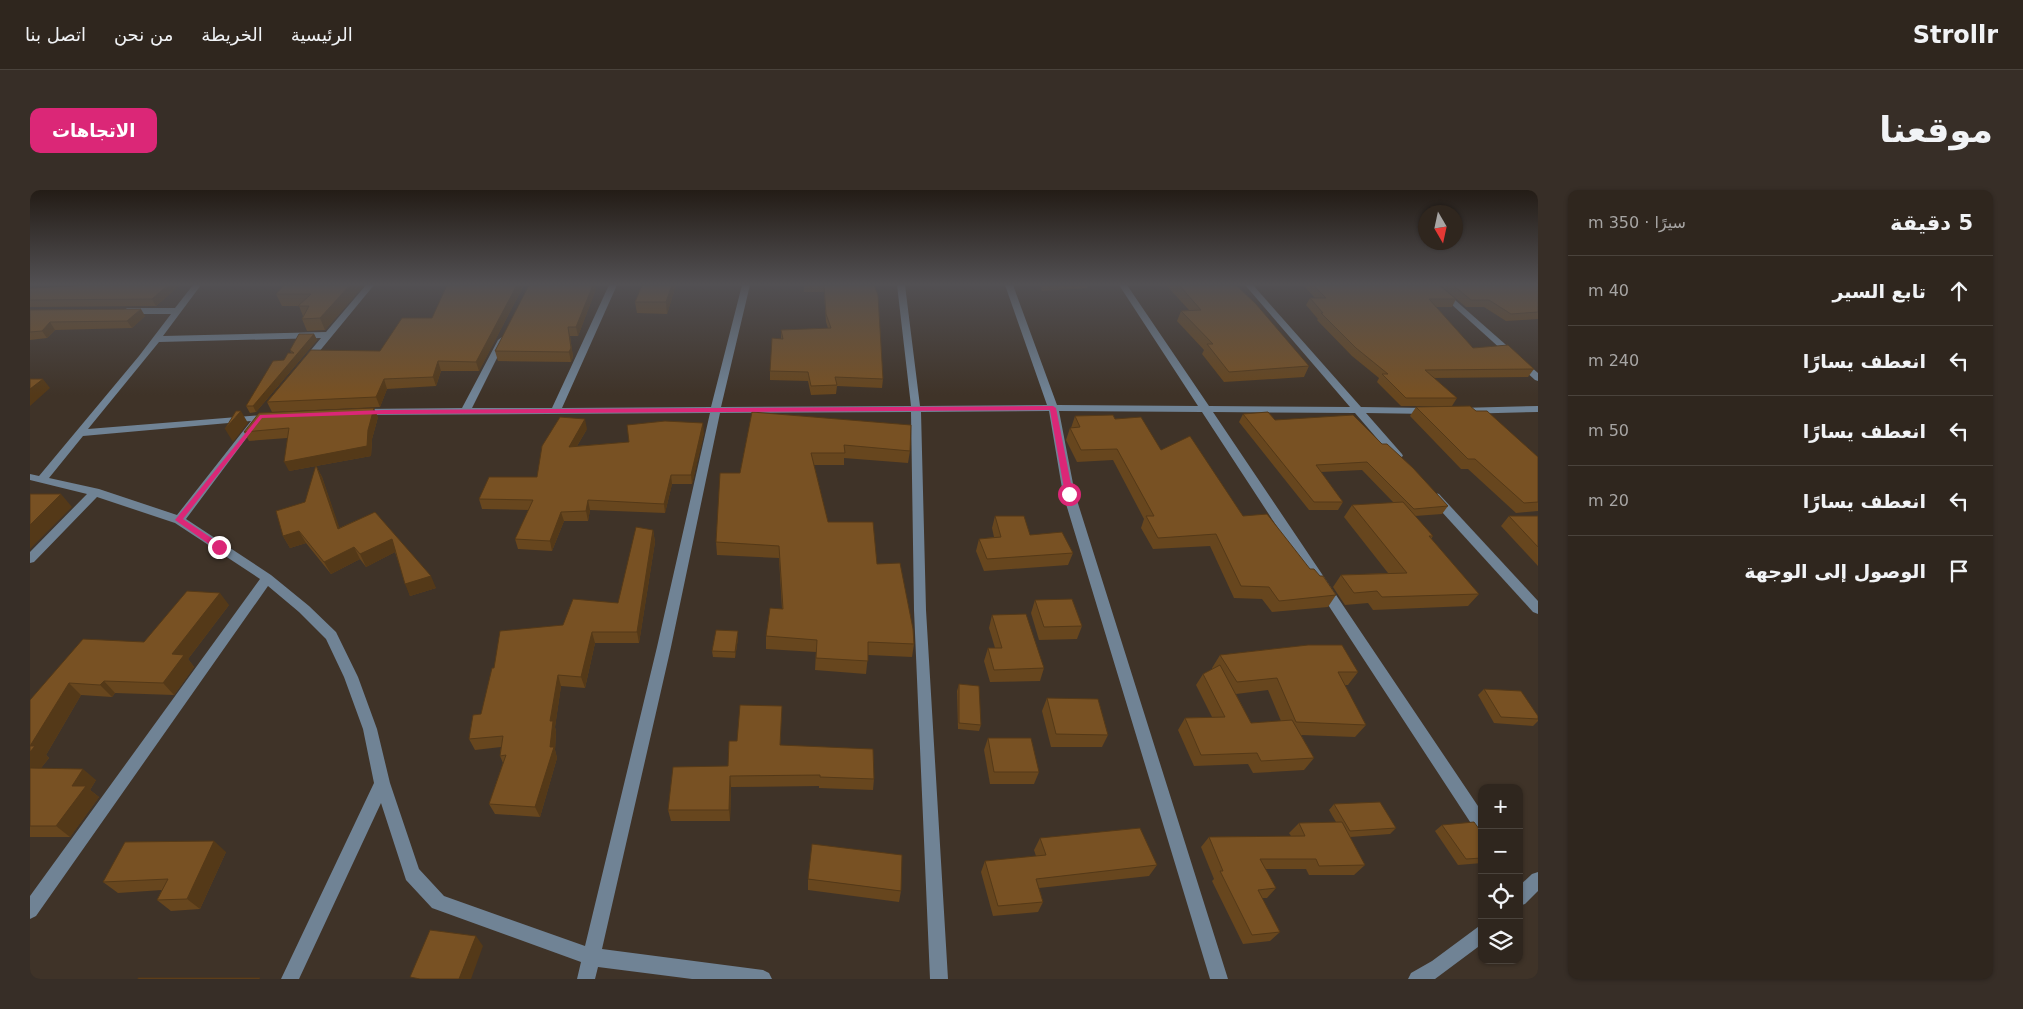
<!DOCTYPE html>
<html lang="ar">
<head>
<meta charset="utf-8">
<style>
	body { margin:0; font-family:"DejaVu Sans",Vazirmatn,sans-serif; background:#372e27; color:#f1f3f6; direction:rtl }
	.controls { position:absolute; right:15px; bottom:15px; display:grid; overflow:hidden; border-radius:10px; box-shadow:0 1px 4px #0004 }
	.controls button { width:45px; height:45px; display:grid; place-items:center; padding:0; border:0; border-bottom:1px solid #4a433c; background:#2f261e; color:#f1f3f6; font:25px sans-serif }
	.compass { position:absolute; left:1388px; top:15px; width:45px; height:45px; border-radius:50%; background:#2f261e; box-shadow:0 1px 4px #0004; rotate:171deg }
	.stop { position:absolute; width:15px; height:15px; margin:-11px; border:4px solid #db2777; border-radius:50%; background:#fff }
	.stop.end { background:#db2777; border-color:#fff; box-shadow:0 1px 5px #0008 }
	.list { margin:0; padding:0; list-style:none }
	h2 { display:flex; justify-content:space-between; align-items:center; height:65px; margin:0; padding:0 20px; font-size:21px }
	h2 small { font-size:16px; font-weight:400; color:#a7a5a4 }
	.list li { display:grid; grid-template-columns:32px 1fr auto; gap:15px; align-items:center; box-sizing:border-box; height:70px; padding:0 20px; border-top:1px solid #4a433c }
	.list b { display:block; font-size:19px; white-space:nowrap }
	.list em { font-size:16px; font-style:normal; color:#a7a5a4 }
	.icon { flex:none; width:28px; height:28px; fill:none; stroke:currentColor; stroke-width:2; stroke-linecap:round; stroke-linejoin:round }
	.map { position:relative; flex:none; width:1508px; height:789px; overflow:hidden; direction:ltr; border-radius:10px }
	header { display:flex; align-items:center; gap:30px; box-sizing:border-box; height:70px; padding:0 25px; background:#2f261e; border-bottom:1px solid #4a433c }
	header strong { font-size:24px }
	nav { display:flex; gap:28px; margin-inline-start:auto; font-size:18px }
	.intro { display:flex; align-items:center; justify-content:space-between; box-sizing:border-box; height:120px; padding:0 30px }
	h1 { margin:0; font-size:35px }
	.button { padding:12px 22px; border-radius:10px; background:#db2777; color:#fff; font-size:18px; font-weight:700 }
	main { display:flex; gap:30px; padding:0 30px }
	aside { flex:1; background:#2f261e; border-radius:10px; box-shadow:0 1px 4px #0004 }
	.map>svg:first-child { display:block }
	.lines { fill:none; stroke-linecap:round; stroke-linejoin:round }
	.minor { fill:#708395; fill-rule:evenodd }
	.wall { fill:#67461e; fill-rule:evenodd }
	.shaded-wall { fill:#543918 }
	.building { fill:#785123; stroke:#543918 }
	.route { fill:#db2777 }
</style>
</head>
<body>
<header>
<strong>Strollr</strong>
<nav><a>الرئيسية</a><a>الخريطة</a><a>من نحن</a><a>اتصل بنا</a></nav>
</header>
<div class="intro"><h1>موقعنا</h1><a class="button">الاتجاهات</a></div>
<main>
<aside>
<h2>5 دقيقة<small>سيرًا · 350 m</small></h2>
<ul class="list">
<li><svg class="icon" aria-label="ahead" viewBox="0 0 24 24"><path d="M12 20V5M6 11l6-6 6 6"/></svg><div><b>تابع السير</b></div><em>40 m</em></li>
<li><svg class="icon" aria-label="left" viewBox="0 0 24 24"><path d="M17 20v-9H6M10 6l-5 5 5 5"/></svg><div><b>انعطف يسارًا</b></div><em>240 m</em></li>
<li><svg class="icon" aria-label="left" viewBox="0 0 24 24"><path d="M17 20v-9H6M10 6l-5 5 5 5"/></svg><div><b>انعطف يسارًا</b></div><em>50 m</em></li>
<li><svg class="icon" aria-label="left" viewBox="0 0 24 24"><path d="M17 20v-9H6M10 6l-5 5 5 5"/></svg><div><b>انعطف يسارًا</b></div><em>20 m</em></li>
<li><svg class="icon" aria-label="arrive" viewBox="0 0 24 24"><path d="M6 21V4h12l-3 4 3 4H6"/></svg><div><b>الوصول إلى الوجهة</b></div></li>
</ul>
</aside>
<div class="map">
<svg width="1508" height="789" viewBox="0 0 1508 789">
	<rect width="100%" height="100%" fill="#3f3328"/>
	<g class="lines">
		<g class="minor">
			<path d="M 163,95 L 171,95 L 133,146 L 296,142 L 336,95 L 344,95 L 279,174 L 273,174 L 271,172 L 291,148 L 129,152 L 58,239 L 246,224 L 246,228 L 230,230 L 156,329 L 241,385 L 279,416 L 306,442 L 328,487 L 347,539 L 360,593 L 389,679 L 414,706 L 555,756 L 627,457 L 680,223 L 329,225 L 324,222 L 329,219 L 432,218 L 468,150 L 472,147 L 476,150 L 442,218 L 522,218 L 579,95 L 587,95 L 532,218 L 681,217 L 712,95 L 720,95 L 691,217 L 881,216 L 867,95 L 875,95 L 890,216 L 1017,215 L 975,95 L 983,95 L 1027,215 L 1168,216 L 1089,95 L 1097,95 L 1179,216 L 1320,217 L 1215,95 L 1223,95 L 1331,217 L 1399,218 L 1404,221 L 1399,224 L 1336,223 L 1372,264 L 1373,266 L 1368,269 L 1364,268 L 1325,223 L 1183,222 L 1452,622 L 1452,643 L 1446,641 L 1172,222 L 1029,221 L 1045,304 L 1198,789 L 1180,789 L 1033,304 L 1019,221 L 891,222 L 896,420 L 918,789 L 900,789 L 884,420 L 881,222 L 690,223 L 641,457 L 572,759 L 733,780 L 739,783 L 742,789 L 662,789 L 568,777 L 565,789 L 547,789 L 551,772 L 402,718 L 376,690 L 351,613 L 269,789 L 251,789 L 344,593 L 333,539 L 314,487 L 296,449 L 269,422 L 238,396 L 6,726 L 0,729 L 0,706 L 230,389 L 145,333 L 67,307 L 4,372 L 0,373 L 0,362 L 57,304 L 0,290 L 0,284 L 9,286 L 109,166 L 141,124 L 97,124 L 93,121 L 97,118 L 145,118 ZM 221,231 L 147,325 L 69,299 L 19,288 L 53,246 Z"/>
			<polygon points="1400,95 1408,95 1508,183 1508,191 1505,190"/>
			<polygon points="1508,216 1508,222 1429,224 1424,221 1429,218"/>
			<polygon points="1405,303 1409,304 1508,411 1508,424 1503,422 1401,310 1399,307 1401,304"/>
			<polygon points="1508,682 1508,701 1495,714 1489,716 1489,696 1502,684"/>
			<polygon points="1452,734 1452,754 1405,789 1378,789 1381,783 1402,771"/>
		</g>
	</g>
	<g class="wall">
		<polygon points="150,95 126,116 0,117 0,98"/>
		<polygon points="334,95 295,140 277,141 272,129 273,126 269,116 252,116 246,104"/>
		<polygon points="494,95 449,181 411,181 406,196 357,199 350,217 242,222 237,212 350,161 402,128"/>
		<polygon points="499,95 565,95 566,99 548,146 540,146 543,167 541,172 468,171 465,161"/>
		<polygon points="612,95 646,95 637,124 607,123 605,112"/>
		<polygon points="774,95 844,95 853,189 852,198 807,196 806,204 781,205 778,191 740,190 740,181 751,149 751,140 798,138 796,132 794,102 774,102"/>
		<polygon points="1010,95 1058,95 1057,98 1012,101"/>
		<polygon points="1136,95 1206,95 1279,176 1274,187 1194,192 1172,164 1174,160 1147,131 1151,121 1159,120"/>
		<polygon points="1273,95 1409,95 1426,109 1422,117 1406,117 1443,158 1504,179 1498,187 1404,188 1427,208 1422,216 1371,216 1347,192 1349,188 1322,166 1287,130 1288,129 1276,115 1280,108 1285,108"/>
		<polygon points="1410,95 1508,95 1508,129 1476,131 1454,117 1436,117"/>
		<polygon points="0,120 115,126 102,138 25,140 17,148 0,150"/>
		<polygon points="284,144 287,150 226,222 220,223 216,216 254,170 261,163 260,160"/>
		<polygon points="1386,217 1446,221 1508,267 1508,321 1486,323 1438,279 1431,279 1380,226"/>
		<polygon points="722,222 880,261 878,273 814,268 814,275 784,275 798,332 847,374 884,454 882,467 838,465 836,484 785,480 786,462 736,459 736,446 752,419 749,368 687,365 686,352 710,283"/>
		<polygon points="1213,224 1352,254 1418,316 1412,324 1385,326 1403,346 1401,349 1449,404 1438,416 1343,420 1338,413 1315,415 1303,397 1311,385 1358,383 1314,327 1322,315 1364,313 1332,280 1291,282 1313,312 1308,320 1279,320 1209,232"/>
		<polygon points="1045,226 1085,229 1131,260 1280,379 1306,405 1298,417 1242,422 1232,409 1204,408 1180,356 1123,359 1111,338 1114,329 1083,270 1047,272 1036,250 1040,238 1041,238"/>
		<polygon points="348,227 342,249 341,266 286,276 292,287 309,338 345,322 406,398 380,406 365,362 336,377 330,369 301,384 276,353 260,358 253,346 275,312 286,276 259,281 257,248 219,251 214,242"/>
		<polygon points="557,239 547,256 599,252 674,243 662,294 642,294 635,323 560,320 558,331 534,331 522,361 488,359 485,349 499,320 452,319 449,309 507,287"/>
		<polygon points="965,326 1000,345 1043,363 1038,375 954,381 946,361 949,349 964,347 962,338"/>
		<polygon points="1479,326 1508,326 1508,376 1471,336"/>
		<polygon points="623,340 625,352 609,453 565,453 555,498 531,496 525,537 526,542 525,560 527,568 510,627 465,624 459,614 473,573 470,566 471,557 445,560 439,549 451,524 464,478 533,435 588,413"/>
		<polygon points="1005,410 1052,436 1047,449 1009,450 1001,423"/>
		<polygon points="199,415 158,469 164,477 144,505 85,503 82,507 51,505 16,565 19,568 11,578 66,590 60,600 69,607 40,647 0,647 0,510 114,452"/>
		<polygon points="962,425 1014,478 1010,491 960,492 954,471 958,458 965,458 959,438"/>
		<polygon points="708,441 708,448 705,468 683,467 682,461"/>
		<path d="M 1190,465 L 1328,482 L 1318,495 L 1314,495 L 1336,535 L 1325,547 L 1271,545 L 1284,568 L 1274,580 L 1223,583 L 1218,574 L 1164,576 L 1148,540 L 1155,528 L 1182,527 L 1166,495 L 1173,484 L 1182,479 L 1182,478 ZM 1238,500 L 1251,531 L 1221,533 L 1206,504 Z"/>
		<polygon points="929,494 951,535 949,541 928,539 927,501"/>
		<polygon points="1454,499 1508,526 1508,531 1503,536 1464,533 1448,505"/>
		<polygon points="1017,508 1078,545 1072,557 1021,557 1012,521"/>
		<polygon points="752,516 750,555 844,589 843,600 789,598 789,596 701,597 700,631 641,631 638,620 698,576 707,551"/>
		<polygon points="958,548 1009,582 1004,594 960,594 954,560"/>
		<polygon points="1304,614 1366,638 1360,644 1320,647 1335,675 1324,685 1279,685 1276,679 1235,679 1246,698 1237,708 1232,708 1250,742 1240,751 1213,754 1182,691 1184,689 1171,657 1179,647 1261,646 1259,643 1269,633 1306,632 1299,620"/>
		<polygon points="1412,635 1452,643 1452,673 1428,675 1405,641"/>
		<polygon points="1010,648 1127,675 1119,686 1009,698 1013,712 1008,722 963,726 951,682 955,671 1006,666 1004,660"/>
		<polygon points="196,662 170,719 141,721 127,710 132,700 88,703 73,692"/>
		<polygon points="778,689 871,701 869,712 778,700"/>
	</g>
	<g class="shaded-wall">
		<polygon points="138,95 150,95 126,116 122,109"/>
		<polygon points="320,95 334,95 295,140 290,128"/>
		<polygon points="487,95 494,95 449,181 446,172"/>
		<polygon points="563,95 565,95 566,99 548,146 546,137"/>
		<polygon points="642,95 646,95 637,124 636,112"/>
		<polygon points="111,119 115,126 102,138 97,131"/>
		<polygon points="20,132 25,140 17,148 12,141"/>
		<polygon points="538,137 543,167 541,172 539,162"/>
		<polygon points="284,144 287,150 226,222 223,216"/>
		<polygon points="408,171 411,181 406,196 403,187"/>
		<polygon points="13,189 20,198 0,216 0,199"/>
		<polygon points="354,189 357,199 350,217 346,207"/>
		<polygon points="344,218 348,227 342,249 341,266 286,276 292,287 314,351 308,339 286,276 259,281 254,272 338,240"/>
		<polygon points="211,221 218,233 203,252 195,239"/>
		<polygon points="555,229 557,239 541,266 539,257"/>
		<polygon points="673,233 674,243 662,294 661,285"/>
		<polygon points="641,285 642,294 635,323 634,314"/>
		<polygon points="31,304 42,317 0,359 0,335"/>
		<polygon points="558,310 560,320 558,331 556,321"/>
		<polygon points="531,322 534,331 522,361 520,351"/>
		<polygon points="623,340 625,352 609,453 607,442"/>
		<polygon points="269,341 276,353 260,358 253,346"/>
		<polygon points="362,349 367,361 336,377 330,364"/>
		<polygon points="324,357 330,369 301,384 294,372"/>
		<polygon points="401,386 406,398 380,406 375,394"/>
		<polygon points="190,403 199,415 158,469 164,477 144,505 133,493 142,464"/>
		<polygon points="708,441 708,448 705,468 705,462"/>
		<polygon points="562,442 565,453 555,498 551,487"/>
		<polygon points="528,485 531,496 525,537 526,542 525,560 527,568 510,627 505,617 520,557 520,531"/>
		<polygon points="74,491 85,503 82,507 70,495"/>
		<polygon points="39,493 51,505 16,565 19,568 2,589 0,587 0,556"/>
		<polygon points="53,579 66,590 60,600 69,607 40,647 26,636 42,596"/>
		<polygon points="700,586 701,597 700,631 699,620"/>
		<polygon points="184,651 196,662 170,719 157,709"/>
		<polygon points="446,746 453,756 441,789 429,789"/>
	</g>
	<g class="building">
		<polygon points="45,95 138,95 122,109 0,110 0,98 44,96"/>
		<polygon points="254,95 320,95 290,128 272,129 279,116 268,116 281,104 246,104"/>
		<polygon points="417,95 487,95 446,172 408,171 403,187 354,189 346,207 237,212 281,160 350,161 372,128 402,128"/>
		<polygon points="499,95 563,95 546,137 538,137 541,158 539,162 465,161"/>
		<polygon points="612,95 642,95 636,112 605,112"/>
		<polygon points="794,95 844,95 848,105 853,189 805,187 807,195 781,196 778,182 740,181 742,148 753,149 751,140 801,138 796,124"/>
		<polygon points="1149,95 1206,95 1226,114 1279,176 1199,182 1177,154 1183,154 1151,121 1171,120"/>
		<polygon points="1283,95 1409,95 1426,109 1399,109 1443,158 1478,155 1504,179 1395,180 1427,208 1376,208 1352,184 1358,184 1326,158 1291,123 1293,123 1280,108 1296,108"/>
		<polygon points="1423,95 1508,95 1508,122 1481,124 1459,110 1441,110"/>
		<polygon points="111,119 97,131 20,132 12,141 0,142 0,120"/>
		<polygon points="269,144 284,144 223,216 216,216 243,171 254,170 258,163 264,163 260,160"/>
		<polygon points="0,189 13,189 0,199"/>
		<polygon points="1440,216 1446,221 1457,221 1508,267 1508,312 1494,313 1445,269 1438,269 1386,217"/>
		<polygon points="344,218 338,240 337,256 254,272 259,238 214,242 229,223"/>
		<polygon points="206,221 211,221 195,239"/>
		<polygon points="722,222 881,235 880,261 814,255 815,263 781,263 798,332 843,332 847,374 870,373 883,439 884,454 838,452 838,471 786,468 787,450 736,446 740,418 753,419 749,356 686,352 690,283 710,283"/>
		<polygon points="1238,222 1245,230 1323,225 1352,254 1357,254 1383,278 1418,316 1384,319 1337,272 1286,275 1313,312 1284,312 1213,224"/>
		<polygon points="1083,225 1085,229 1111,227 1131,260 1160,246 1213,326 1237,324 1280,379 1284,379 1290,386 1293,386 1306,405 1249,411 1239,397 1211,396 1186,344 1128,348 1116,326 1124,326 1087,259 1051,260 1040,238 1050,237 1045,226"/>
		<polygon points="530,227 555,229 539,257 599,252 597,235 635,231 673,233 661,285 641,285 634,314 558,310 556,321 531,322 520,351 485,349 503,310 449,309 459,287 507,287 512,256"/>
		<polygon points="286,275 308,339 345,322 401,386 375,394 362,349 330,364 324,357 294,372 269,341 253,346 246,321 275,312"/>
		<polygon points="0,304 31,304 0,335"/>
		<polygon points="1373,312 1403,346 1399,346 1449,404 1352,407 1347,401 1324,403 1311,385 1377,383 1322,315"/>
		<polygon points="965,326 994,326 1000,345 1032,342 1043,363 957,369 949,349 971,347"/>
		<polygon points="1479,326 1508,326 1508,357"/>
		<polygon points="606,337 623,340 607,442 562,442 551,487 528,485 520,531 523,531 520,557 524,557 505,617 459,614 476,565 470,566 473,546 439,549 443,525 451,524 462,478 464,478 470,441 533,435 543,409 588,413"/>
		<polygon points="157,401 190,403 142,464 154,465 133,493 74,491 70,495 39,493 0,556 5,556 0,562 0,510 53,449 114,452"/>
		<polygon points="1042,409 1052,436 1014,437 1005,410"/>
		<polygon points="996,424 1014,478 964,480 958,458 972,458 962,425"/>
		<polygon points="686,440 708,441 705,462 682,461"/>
		<polygon points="1278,455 1312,455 1328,482 1308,482 1336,535 1266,532 1247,488 1207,492 1190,465"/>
		<polygon points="1190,475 1221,533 1262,530 1284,568 1231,571 1227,563 1171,565 1155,528 1195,527 1173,484"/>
		<polygon points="929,494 949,496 951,535 929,533"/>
		<polygon points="1454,499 1491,501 1508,526 1508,529 1471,527"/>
		<polygon points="1017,508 1068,509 1078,545 1026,544"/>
		<polygon points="710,515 752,516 750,555 843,559 844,589 790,587 790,585 700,586 699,620 638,620 643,577 698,576 699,551 707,551"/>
		<polygon points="958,548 1001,548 1009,582 964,582"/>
		<polygon points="0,578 53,579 42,596 56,596 26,636 0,636"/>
		<polygon points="1350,612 1366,638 1320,641 1304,614"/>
		<polygon points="1312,632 1335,675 1289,676 1286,669 1230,669 1246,698 1228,700 1250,742 1222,745 1190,681 1193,681 1179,647 1275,646 1269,633"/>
		<polygon points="1444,632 1452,643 1452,668 1436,669 1412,635"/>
		<polygon points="1110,638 1127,675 1006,689 1013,712 968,716 955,671 1016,665 1010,648"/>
		<polygon points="184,651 157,709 127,710 138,689 73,692 95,652"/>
		<polygon points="782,654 872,665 871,701 778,689"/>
		<polygon points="400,740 446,746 429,789 390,789 380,787"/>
		<polygon points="108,788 230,788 229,789 108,789"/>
	</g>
	<linearGradient id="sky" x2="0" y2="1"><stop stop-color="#231c16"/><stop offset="0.46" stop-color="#525053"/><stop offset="1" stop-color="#525053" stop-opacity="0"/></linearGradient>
	<rect width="1508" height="205" fill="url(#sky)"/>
	<polygon class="route" points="1023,216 1026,218 1043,304 1039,306 1035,304 1020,220 353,224 232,228 153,329 192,355 192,359 186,359 145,330 230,225 353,220"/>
</svg>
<div class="controls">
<button>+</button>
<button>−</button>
<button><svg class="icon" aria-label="locate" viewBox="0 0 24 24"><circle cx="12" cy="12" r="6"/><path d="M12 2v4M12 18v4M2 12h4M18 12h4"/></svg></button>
<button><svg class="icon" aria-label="layers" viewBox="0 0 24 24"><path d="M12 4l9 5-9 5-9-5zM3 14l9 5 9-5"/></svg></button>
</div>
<svg class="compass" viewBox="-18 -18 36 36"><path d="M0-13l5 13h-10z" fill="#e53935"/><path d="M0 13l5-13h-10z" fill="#a7a5a4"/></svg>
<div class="stop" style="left:1039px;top:304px"></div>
<div class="stop end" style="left:189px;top:357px"></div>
</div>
</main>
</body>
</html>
